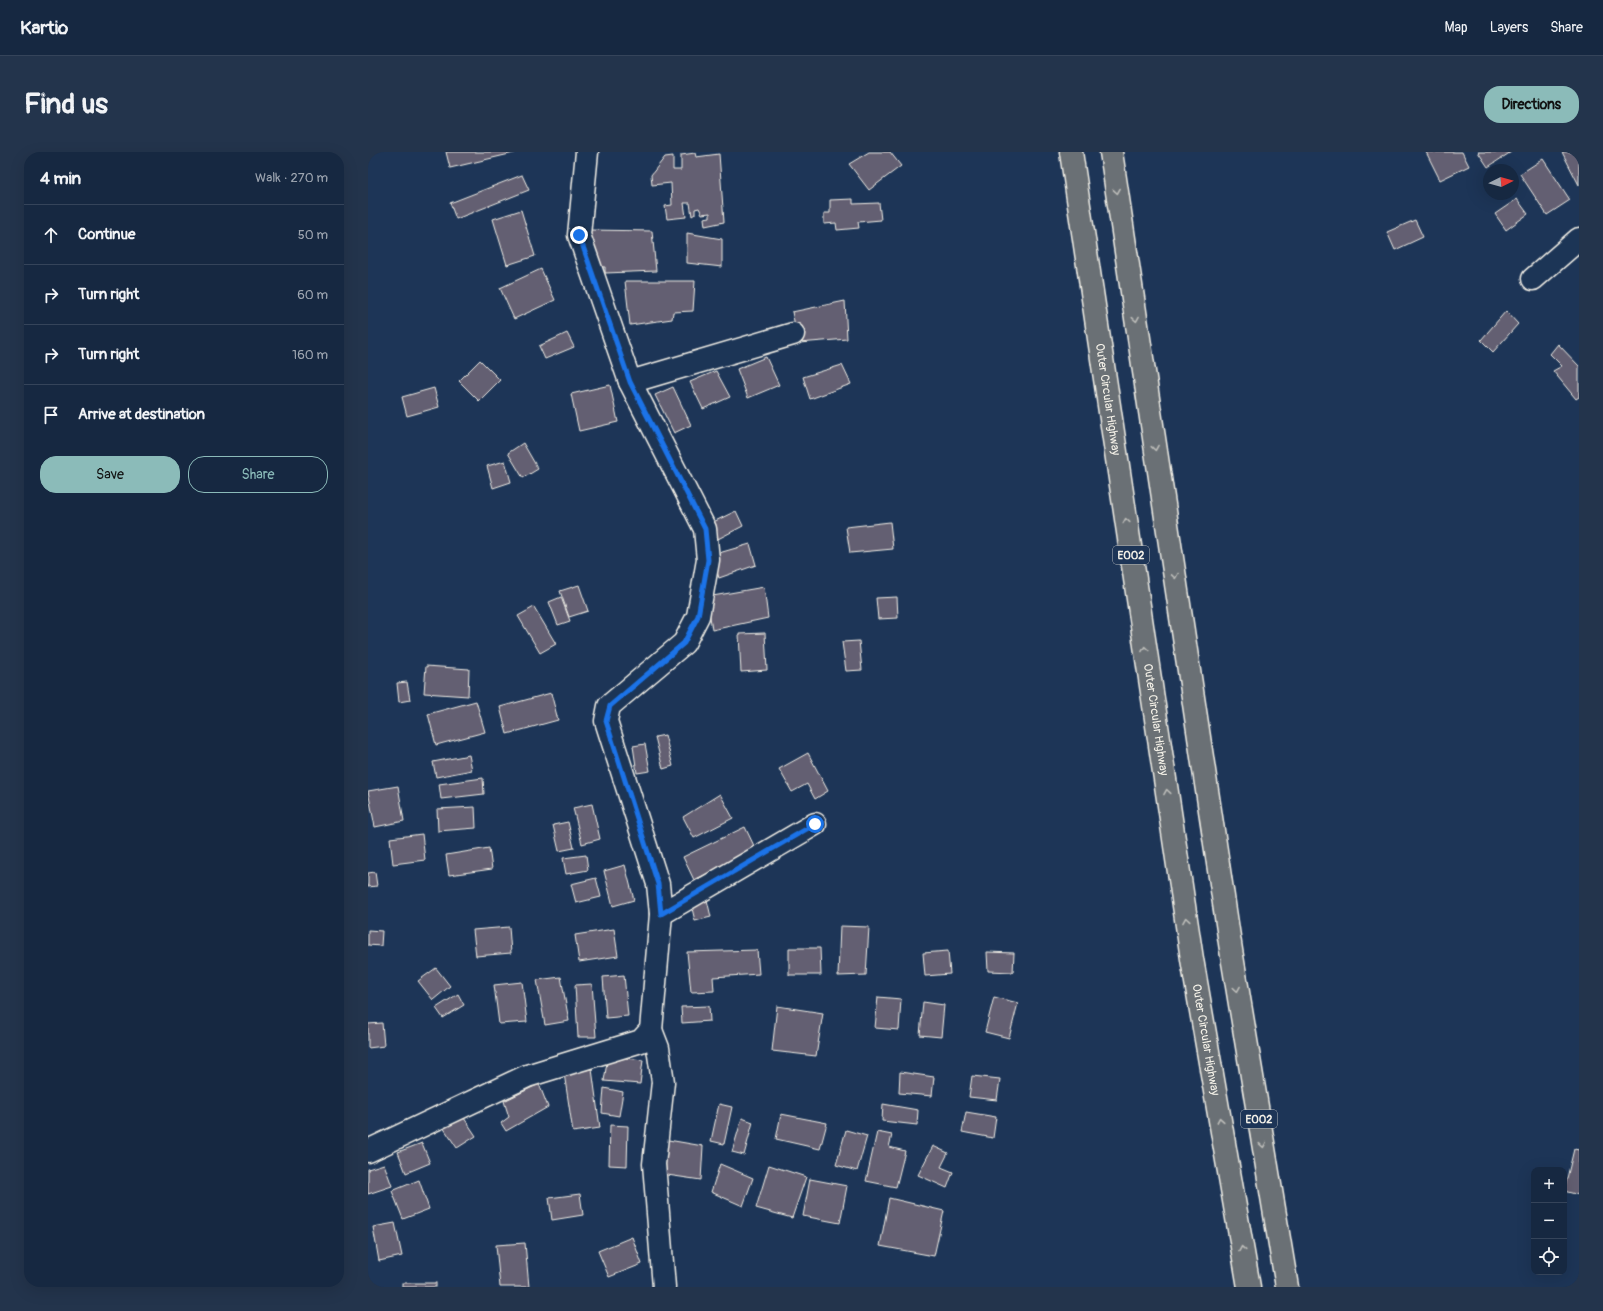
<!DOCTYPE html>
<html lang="en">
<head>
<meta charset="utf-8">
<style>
	body { margin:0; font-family:Pangolin,sans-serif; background:#23344c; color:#f1f3f6 }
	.controls { position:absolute; right:12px; bottom:12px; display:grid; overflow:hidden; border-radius:8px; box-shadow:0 4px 16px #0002 }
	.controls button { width:36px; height:36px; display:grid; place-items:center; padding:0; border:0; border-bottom:1px solid #35445a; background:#162841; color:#f1f3f6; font:20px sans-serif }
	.compass { position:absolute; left:1115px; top:12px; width:36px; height:36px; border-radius:50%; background:#162841; box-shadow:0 4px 16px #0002; rotate:85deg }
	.stop { position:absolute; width:12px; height:12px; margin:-9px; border:3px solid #1a73e8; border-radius:50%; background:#fff }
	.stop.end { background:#1a73e8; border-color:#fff; box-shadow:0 1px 4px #0008 }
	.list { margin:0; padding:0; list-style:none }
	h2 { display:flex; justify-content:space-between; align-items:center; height:52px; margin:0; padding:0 16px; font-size:17px }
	h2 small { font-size:13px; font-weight:400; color:#9ea6b1 }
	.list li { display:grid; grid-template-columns:26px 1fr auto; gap:12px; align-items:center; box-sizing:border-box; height:60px; padding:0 16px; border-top:1px solid #35445a }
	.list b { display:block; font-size:15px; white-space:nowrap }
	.list em { font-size:13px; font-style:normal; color:#9ea6b1 }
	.actions { display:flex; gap:8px; padding:12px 16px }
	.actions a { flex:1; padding:9px 0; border:1px solid #8bbbb9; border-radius:16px; text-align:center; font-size:14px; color:#8bbbb9 }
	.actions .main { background:#8bbbb9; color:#111 }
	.icon { flex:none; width:22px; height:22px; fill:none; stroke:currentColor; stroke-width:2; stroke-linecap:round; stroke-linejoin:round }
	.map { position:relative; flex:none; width:1211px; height:1135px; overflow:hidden; border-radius:16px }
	header { display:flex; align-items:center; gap:24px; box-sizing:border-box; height:56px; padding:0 20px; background:#162841; border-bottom:1px solid #35445a }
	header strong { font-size:19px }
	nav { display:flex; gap:22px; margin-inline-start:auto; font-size:14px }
	.intro { display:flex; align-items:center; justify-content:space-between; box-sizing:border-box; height:96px; padding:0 24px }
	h1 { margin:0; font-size:28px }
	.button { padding:10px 18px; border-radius:16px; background:#8bbbb9; color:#111; font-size:14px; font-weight:700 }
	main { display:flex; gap:24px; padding:0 24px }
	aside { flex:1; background:#162841; border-radius:16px; box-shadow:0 4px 16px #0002 }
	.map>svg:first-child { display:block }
	.building { fill:#635e72; stroke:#f4f1e8 }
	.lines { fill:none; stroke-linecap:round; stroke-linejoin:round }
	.minor-casing { stroke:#f4f1e8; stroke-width:25 }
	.highway-casing { stroke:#f4f1e8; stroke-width:25 }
	.minor { stroke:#1d3557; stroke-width:22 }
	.highway { stroke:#6a7074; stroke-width:22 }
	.oneway { stroke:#bdbdba }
	.route { stroke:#1a73e8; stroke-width:5 }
	.labels { text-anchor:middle; stroke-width:3; stroke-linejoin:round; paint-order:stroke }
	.shield { fill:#1d3557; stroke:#b4b9bc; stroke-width:1 }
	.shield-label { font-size:11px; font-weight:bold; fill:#f4f1e8 }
	.street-label { font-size:12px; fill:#f4f1e8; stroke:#1d3557 }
</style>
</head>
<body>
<header>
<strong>Kartio</strong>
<nav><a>Map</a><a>Layers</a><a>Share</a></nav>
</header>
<div class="intro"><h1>Find us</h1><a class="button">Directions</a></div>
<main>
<aside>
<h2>4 min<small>Walk · 270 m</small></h2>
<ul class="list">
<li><svg class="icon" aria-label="ahead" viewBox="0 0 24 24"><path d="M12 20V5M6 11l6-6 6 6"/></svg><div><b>Continue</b></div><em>50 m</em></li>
<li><svg class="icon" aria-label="right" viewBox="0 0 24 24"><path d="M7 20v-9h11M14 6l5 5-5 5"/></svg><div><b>Turn right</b></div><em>60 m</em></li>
<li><svg class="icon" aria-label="right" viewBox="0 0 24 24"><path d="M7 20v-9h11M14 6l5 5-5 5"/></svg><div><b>Turn right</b></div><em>160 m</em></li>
<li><svg class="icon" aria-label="arrive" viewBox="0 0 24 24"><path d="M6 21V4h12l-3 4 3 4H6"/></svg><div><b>Arrive at destination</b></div></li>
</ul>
<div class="actions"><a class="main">Save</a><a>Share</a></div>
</aside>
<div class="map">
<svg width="1211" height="1135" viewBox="0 0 1211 1135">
	<rect width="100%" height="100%" fill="#1d3557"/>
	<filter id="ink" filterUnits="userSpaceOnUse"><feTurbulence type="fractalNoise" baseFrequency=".025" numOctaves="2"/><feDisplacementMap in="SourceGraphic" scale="8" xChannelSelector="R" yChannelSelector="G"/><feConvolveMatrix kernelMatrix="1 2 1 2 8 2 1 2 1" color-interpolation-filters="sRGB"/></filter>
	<g filter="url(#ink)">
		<g class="building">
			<polygon points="78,0 150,0 82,16"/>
			<polygon points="501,0 522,0 533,14 501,38 481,12"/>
			<polygon points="1058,0 1094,0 1101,14 1072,28"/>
			<polygon points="1110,0 1143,0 1120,15"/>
			<polygon points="1194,0 1211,0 1211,33"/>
			<polygon points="327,1 328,5 351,2 356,70 337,74 336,66 342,65 342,61 334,62 331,56 327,57 327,62 324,64 322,51 316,51 318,65 299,67 297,54 304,53 303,31 284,33 283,23 297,5 305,4 305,18 313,18 313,3"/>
			<polygon points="1175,7 1202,48 1179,63 1152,22"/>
			<polygon points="154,23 161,38 88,67 82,51"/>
			<polygon points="485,47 485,52 511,51 513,68 490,70 491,76 469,78 468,71 456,72 456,61 462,61 462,48"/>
			<polygon points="1149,47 1160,62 1138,78 1127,62"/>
			<polygon points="153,58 167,104 139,113 125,67"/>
			<polygon points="1047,68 1055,85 1027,98 1019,80"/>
			<polygon points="222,78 284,79 288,119 237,121 237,115 226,115"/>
			<polygon points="319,81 354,87 354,115 319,111"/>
			<polygon points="173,117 187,148 146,167 132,136"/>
			<polygon points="257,129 327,129 325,159 305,160 304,167 262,173"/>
			<polygon points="477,149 479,187 431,191 424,160"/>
			<polygon points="1138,159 1150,172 1125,200 1113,188"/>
			<polygon points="199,181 206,195 177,207 171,194"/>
			<polygon points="1190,192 1211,214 1211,245 1208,247 1185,219 1194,214 1182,202"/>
			<polygon points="398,205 411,233 380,246 369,217"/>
			<polygon points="112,208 132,228 111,249 91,229"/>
			<polygon points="474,213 483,232 442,247 435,225"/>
			<polygon points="348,219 362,245 335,257 322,230"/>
			<polygon points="242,233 250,270 211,279 203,242"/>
			<polygon points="305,235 323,273 306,281 287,243"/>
			<polygon points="66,236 71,255 39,264 34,245"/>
			<polygon points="155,291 170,317 155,326 140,301"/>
			<polygon points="137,309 143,330 125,336 119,314"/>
			<polygon points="368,359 375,374 348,388 341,372"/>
			<polygon points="522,370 525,397 482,401 478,375"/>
			<polygon points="382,392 388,413 351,426 344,403"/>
			<polygon points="211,433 220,459 201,465 192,439"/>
			<polygon points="396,435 400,466 344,478 339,445"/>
			<polygon points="193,445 202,469 190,473 181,450"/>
			<polygon points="529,445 530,466 510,467 508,446"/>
			<polygon points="166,455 188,492 172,501 150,464"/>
			<polygon points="397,481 399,518 373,520 371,482"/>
			<polygon points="491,489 494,518 478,519 474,490"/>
			<polygon points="58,514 101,517 100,544 56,541"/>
			<polygon points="39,530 42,548 31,550 29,531"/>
			<polygon points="183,541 190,568 139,582 132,555"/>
			<polygon points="108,549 117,580 68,593 60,562"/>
			<polygon points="297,583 305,614 295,617 287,585"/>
			<polygon points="277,592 282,619 269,621 265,594"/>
			<polygon points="440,601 460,639 447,647 439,632 424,640 411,617"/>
			<polygon points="101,603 104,618 68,625 65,610"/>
			<polygon points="115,626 116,642 73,647 71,632"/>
			<polygon points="30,634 36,669 7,675 0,639"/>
			<polygon points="352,642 365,666 326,686 315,665"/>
			<polygon points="224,652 232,687 214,692 205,656"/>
			<polygon points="107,655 108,676 70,679 69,657"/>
			<polygon points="200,670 206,696 191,699 185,673"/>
			<polygon points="377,675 388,698 326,728 315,705"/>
			<polygon points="54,682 57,708 25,712 22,686"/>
			<polygon points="121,696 124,717 81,723 78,703"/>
			<polygon points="218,703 220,718 198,722 195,706"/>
			<polygon points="257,713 266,748 245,754 236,719"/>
			<polygon points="7,720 9,734 0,735 0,721"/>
			<polygon points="228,726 233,745 208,751 203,732"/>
			<polygon points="339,748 343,765 327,769 323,752"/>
			<polygon points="472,774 501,775 498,823 470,824"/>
			<polygon points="141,775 143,801 108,804 105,778"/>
			<polygon points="246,777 250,804 211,810 207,783"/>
			<polygon points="0,778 14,779 13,794 0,793"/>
			<polygon points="421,796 452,796 453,823 421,823"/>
			<polygon points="389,798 391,822 345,825 346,839 323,840 319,800"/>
			<polygon points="580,799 582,822 557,824 555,801"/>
			<polygon points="619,800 646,801 645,820 620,819"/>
			<polygon points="68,816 82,834 65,848 50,829"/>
			<polygon points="256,823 260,864 238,866 235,825"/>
			<polygon points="193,825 201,869 177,873 169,828"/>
			<polygon points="154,830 159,870 131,872 126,833"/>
			<polygon points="224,832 228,885 210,885 207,833"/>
			<polygon points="90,842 96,853 75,866 68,856"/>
			<polygon points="510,845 533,847 531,878 507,876"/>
			<polygon points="626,845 650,851 641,886 617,880"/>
			<polygon points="555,850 576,853 573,885 552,883"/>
			<polygon points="341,854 342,869 314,871 313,855"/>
			<polygon points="409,854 455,861 448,904 404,899"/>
			<polygon points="14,871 16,894 0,896 0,872"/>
			<polygon points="240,904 275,908 272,932 236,929"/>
			<polygon points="224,917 232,976 205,980 196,921"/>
			<polygon points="532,920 566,925 564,944 531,941"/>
			<polygon points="604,924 632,927 629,948 601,945"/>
			<polygon points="171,932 180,955 138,979 133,971 141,965 136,949"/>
			<polygon points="236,936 255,940 251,964 234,961"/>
			<polygon points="351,952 364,955 356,992 343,989"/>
			<polygon points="515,952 550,958 549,973 514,969"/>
			<polygon points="598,960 628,965 625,986 594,980"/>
			<polygon points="413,962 459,971 452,997 408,987"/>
			<polygon points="94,963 108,984 89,996 75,975"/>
			<polygon points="374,966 385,970 376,1003 364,1000"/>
			<polygon points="242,973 260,974 259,1014 241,1013"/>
			<polygon points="478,978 499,984 489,1019 468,1013"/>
			<polygon points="509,980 524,983 521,995 537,999 528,1035 498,1029"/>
			<polygon points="283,985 335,994 333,1028 279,1020"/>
			<polygon points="54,991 62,1011 38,1021 30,1000"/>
			<polygon points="565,994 580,1001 573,1015 585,1020 579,1036 550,1023"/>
			<polygon points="1206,997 1211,998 1211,1043 1196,1039"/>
			<polygon points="16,1012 24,1034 0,1042 0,1017"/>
			<polygon points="352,1012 385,1026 375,1054 343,1040"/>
			<polygon points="401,1013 438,1025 424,1066 388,1056"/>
			<polygon points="442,1027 479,1034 472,1071 435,1064"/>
			<polygon points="51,1028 61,1057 35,1067 24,1039"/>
			<polygon points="212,1042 215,1063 184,1068 181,1046"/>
			<polygon points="521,1046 576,1059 566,1104 512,1094"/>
			<polygon points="27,1071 34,1104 11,1109 5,1075"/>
			<polygon points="264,1085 274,1112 241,1125 230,1099"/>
			<polygon points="157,1091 161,1135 132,1135 128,1093"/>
			<rect x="34" y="1131" width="34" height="4"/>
		</g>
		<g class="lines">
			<defs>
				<g id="minor">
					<polyline points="1165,127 1211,87"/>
					<polyline points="262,230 425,182"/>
					<polyline points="293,762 447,672"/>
					<polyline points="283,878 290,896 295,930 286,1012 296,1135"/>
					<polyline points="0,999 159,924 273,889 283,878 293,762 290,732 238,569 241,554 316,491 330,464 340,408 337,377 262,230 211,83 219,0"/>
				</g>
				<g id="highway">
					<path id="s1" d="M 703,0 L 824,807 L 881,1135"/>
					<polyline points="743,0 863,798 919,1135"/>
				</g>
			</defs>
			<use href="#minor" class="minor-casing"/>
			<use href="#highway" class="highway-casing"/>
			<use href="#minor" class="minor"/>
			<use href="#highway" class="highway"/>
		</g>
		<defs><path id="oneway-chevron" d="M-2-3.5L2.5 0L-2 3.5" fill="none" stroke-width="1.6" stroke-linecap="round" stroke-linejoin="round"/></defs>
		<g class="oneway">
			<use href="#oneway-chevron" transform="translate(749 39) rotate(81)"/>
			<use href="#oneway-chevron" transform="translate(768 167) rotate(81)"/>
			<use href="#oneway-chevron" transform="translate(787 296) rotate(81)"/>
			<use href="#oneway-chevron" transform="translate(758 369) rotate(-99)"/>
			<use href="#oneway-chevron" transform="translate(807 424) rotate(81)"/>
			<use href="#oneway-chevron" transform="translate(777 497) rotate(-99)"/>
			<use href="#oneway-chevron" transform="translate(799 640) rotate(-99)"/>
			<use href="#oneway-chevron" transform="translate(818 768) rotate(-99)"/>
			<use href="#oneway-chevron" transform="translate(869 837) rotate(81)"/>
			<use href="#oneway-chevron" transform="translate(852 968) rotate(-100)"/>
			<use href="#oneway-chevron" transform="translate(895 993) rotate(81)"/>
			<use href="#oneway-chevron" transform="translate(874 1097) rotate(-100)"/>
		</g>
	</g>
	<g class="lines" filter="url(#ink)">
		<polyline class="route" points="211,83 262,230 337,377 340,408 330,464 316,491 242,554 238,569 290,732 293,762 447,672"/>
	</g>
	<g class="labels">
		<g class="shield">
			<rect x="745" y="394" width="36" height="18" rx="3"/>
			<rect x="873" y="958" width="36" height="18" rx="3"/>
		</g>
		<g class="shield-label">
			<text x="763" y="407">E002</text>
			<text x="891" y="971">E002</text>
		</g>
		<g class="street-label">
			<text dy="4" stroke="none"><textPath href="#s1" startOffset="250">Outer Circular Highway</textPath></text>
			<text dy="4" stroke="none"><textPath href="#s1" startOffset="574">Outer Circular Highway</textPath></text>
			<text dy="4" stroke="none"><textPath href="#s1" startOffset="898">Outer Circular Highway</textPath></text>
		</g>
	</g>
</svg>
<div class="controls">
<button>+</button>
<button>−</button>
<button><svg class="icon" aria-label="locate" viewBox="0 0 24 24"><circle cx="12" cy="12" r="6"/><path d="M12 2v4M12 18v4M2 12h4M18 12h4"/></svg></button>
</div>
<svg class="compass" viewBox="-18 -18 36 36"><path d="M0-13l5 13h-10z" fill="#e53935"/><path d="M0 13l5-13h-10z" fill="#9ea6b1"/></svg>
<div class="stop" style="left:447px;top:672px"></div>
<div class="stop end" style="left:211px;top:83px"></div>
</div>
</main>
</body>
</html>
